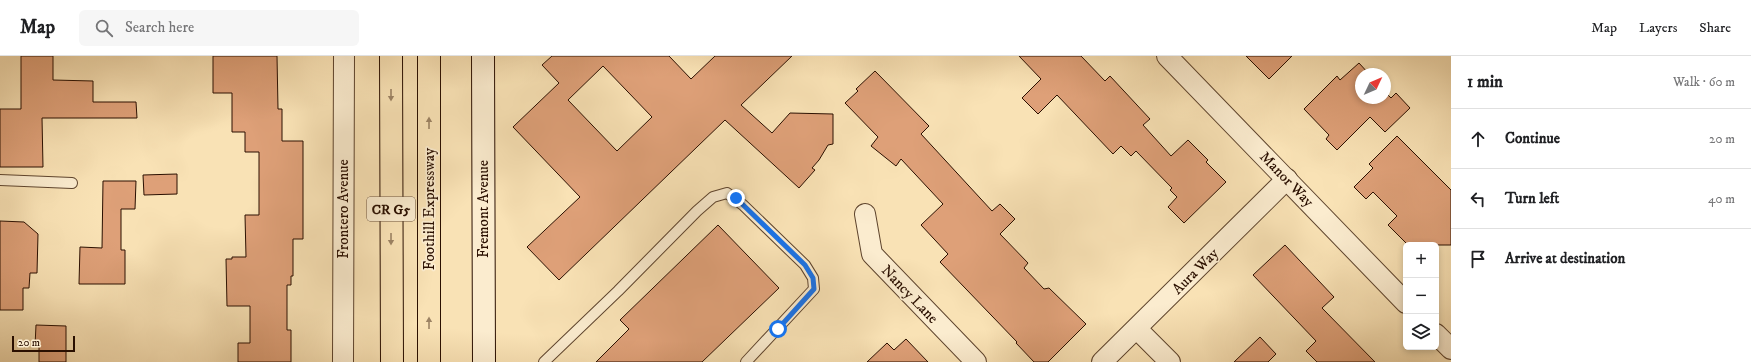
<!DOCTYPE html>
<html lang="en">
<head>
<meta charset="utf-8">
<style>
	body { margin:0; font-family:"IM FELL DW Pica",serif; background:#f6f6f6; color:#202124 }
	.controls { position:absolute; right:12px; bottom:12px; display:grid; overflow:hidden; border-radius:6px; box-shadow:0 2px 6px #0003 }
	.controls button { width:36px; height:36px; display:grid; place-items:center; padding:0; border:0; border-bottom:1px solid #e0e0e0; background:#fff; color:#202124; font:20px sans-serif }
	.compass { position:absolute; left:1355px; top:12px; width:36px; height:36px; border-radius:50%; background:#fff; box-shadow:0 2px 6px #0003; rotate:46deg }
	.scale { position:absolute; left:12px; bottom:10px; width:63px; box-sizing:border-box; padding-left:4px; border:2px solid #2a0f00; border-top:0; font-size:11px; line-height:14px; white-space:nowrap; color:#2a0f00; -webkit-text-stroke:3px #fbeccf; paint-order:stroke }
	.stop { position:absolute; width:12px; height:12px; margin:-9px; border:3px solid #1a73e8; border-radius:50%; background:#fff }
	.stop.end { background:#1a73e8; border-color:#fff; box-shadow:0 1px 4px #0008 }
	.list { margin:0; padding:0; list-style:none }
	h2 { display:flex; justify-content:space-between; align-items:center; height:52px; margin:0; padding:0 16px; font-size:17px }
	h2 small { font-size:13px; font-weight:400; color:#757577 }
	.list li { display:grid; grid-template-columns:26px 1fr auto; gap:12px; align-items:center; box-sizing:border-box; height:60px; padding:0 16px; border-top:1px solid #e0e0e0 }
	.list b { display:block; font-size:15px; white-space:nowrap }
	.list em { font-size:13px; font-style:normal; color:#757577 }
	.icon { flex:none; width:22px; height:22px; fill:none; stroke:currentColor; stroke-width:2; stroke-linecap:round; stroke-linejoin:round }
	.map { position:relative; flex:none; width:1451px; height:306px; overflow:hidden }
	header { display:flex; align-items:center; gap:24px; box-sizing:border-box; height:56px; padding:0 20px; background:#fff; border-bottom:1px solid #e0e0e0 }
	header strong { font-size:19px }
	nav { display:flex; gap:22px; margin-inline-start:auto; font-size:14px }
	.search { width:280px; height:36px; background:#f6f6f6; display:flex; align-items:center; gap:10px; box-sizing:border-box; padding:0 14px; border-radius:6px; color:#757577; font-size:15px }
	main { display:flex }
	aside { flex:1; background:#fff }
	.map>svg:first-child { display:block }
	.building { fill:#dea078; stroke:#2a0f00; fill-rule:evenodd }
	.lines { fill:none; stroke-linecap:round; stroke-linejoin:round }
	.lane-casing { stroke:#5e442d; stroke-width:12 }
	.street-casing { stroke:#5e442d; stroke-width:22 }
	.secondary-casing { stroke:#2a0f00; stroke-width:24 }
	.highway-casing { stroke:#2a0f00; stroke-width:24 }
	.lane { stroke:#fbeccf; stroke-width:10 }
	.street { stroke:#fbeccf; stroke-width:20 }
	.secondary { stroke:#fbeccf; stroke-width:22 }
	.highway { stroke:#f9e2b5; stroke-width:22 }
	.oneway { fill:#9c8364 }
	.route { stroke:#1a73e8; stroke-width:5 }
	.labels { text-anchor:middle; stroke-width:3.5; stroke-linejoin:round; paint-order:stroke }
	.shield { fill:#fbeccf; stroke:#69513e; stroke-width:1 }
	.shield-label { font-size:14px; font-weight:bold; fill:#2a0f00 }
	.street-label { font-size:15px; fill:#2a0f00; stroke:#fbeccf }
</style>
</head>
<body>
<header>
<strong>Map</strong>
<div class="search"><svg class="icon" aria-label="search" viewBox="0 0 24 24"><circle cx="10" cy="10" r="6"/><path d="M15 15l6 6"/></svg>Search here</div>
<nav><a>Map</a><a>Layers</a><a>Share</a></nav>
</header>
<main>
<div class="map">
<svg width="1451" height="306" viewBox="0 0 1451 306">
	<rect width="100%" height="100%" fill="#f9e2b5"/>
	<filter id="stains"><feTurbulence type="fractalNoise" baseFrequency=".005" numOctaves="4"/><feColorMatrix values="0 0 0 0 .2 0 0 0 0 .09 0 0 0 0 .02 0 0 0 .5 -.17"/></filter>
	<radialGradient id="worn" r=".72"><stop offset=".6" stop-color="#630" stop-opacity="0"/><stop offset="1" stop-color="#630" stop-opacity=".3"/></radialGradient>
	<g class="building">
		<polygon points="21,0 53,0 53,24 93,25 93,46 136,46 137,62 42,62 43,111 0,111 0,53 21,53"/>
		<polygon points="213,0 277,0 278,53 282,53 282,85 303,85 303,183 293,183 293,220 291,220 291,229 287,229 287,274 291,274 291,306 238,306 238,287 250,287 250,250 227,250 226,203 232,203 232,201 246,201 245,159 259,159 259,96 245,96 245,76 232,76 232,37 213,37"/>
		<path d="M 552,0 L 669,0 L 691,23 L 715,0 L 792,0 L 741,49 L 772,77 L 790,57 L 833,58 L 833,88 L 828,89 L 819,104 L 812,112 L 815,114 L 799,132 L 725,64 L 559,224 L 527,191 L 580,141 L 513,71 L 559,27 L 542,9 ZM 603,10 L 652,61 L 617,95 L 568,44 Z"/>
		<polygon points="1019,0 1081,0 1105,25 1110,20 1150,63 1143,69 1171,100 1188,84 1208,104 1206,106 1226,126 1184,167 1168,151 1177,141 1170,134 1172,132 1136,95 1131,100 1121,90 1113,98 1057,39 1038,58 1022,42 1041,23"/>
		<polygon points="1246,0 1292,0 1269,23"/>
		<polygon points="1359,7 1369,18 1361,18 1361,42 1385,42 1385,36 1391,42 1396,37 1410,52 1385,76 1370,61 1337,94 1326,83 1329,79 1304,53 1337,20 1340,24"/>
		<polygon points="875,15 929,70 921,78 992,155 1000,148 1015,163 1000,178 1028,207 1024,212 1044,233 1049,232 1086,268 1048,306 1034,306 1016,287 1017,286 940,206 948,198 921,169 943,148 901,103 896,110 871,90 878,81 845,47 858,35 856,33"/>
		<polygon points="1397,80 1451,134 1451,189 1408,189 1388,169 1397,160 1373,136 1366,143 1354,131 1373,112 1369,108"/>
		<polygon points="177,118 177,138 144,139 143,119"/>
		<polygon points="103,125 136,125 135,153 121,153 121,194 125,194 125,228 79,228 80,191 102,192"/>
		<polygon points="0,165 24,166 38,178 37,217 30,217 29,232 23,232 23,254 0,254"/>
		<polygon points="718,169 779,232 702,306 596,306 629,273 620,264"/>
		<polygon points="1285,189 1334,241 1322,252 1375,306 1317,306 1306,295 1316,285 1253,219"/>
		<polygon points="36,269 66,270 66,306 39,306 39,290 35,290"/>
		<polygon points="1260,281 1276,298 1268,306 1234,306"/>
		<polygon points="906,283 928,306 867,306 887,287 894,294"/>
	</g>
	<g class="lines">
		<defs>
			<g id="lane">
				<polyline points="0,124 72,127"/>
				<polyline points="544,306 618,235 697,155 713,141 727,137 743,149 805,209 813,222 814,233 746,306"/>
			</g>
			<g id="street">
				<polyline points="1167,0 1406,247"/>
				<polyline points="865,158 872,198 976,306"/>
				<polyline points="1137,273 1170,306"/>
				<polyline points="1436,278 1451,293"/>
				<polyline points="343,306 344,0"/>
				<polyline points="1102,306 1287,123"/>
			</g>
			<polyline id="secondary" points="483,0 484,306"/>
			<g id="highway">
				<polyline points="391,0 392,306"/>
				<polyline points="429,0 429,306"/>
			</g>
		</defs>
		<use href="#lane" class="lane-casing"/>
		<use href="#street" class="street-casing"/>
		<use href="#secondary" class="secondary-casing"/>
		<use href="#highway" class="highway-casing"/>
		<use href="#lane" class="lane"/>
		<use href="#street" class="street"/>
		<use href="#secondary" class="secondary"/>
		<use href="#highway" class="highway"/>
	</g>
	<defs><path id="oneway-solid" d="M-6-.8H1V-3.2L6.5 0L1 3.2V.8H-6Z"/></defs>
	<g class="oneway">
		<use href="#oneway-solid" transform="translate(391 39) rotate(90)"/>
		<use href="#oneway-solid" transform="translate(429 67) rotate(-90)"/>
		<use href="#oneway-solid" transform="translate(391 183) rotate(90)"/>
		<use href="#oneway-solid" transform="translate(429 267) rotate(-90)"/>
	</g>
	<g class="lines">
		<polyline class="route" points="736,142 805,209 813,222 814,233 778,273"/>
	</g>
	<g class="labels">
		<rect class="shield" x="367" y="141" width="48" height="24" rx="3"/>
		<g class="shield-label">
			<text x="391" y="158">CR G5</text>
		</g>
		<g class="street-label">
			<text transform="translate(1287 123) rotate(46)" y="5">Manor Way</text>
			<text transform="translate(343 153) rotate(-90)" y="5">Frontero Avenue</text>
			<text transform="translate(429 153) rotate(-90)" y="5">Foothill Expressway</text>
			<text transform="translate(483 153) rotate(-90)" y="5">Fremont Avenue</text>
			<text transform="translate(1195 215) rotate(-45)" y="5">Aura Way</text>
			<text transform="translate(910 238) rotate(46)" y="5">Nancy Lane</text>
		</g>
	</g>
	<rect width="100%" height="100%" filter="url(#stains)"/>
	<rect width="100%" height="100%" fill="url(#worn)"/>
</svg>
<div class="controls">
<button>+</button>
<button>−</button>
<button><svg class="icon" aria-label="layers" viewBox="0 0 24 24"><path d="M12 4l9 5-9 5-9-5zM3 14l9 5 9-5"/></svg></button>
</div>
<svg class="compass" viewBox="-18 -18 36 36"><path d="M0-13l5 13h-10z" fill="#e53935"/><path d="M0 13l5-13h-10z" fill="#757577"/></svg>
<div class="scale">20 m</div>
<div class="stop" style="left:778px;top:273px"></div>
<div class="stop end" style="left:736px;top:142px"></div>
</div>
<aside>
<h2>1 min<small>Walk · 60 m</small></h2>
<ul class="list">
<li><svg class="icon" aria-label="ahead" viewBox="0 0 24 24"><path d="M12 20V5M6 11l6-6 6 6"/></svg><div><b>Continue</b></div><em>20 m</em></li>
<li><svg class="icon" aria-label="left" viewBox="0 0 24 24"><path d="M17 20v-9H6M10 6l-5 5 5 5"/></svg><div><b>Turn left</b></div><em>40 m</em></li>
<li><svg class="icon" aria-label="arrive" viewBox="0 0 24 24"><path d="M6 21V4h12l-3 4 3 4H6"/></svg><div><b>Arrive at destination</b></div></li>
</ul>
</aside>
</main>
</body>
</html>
